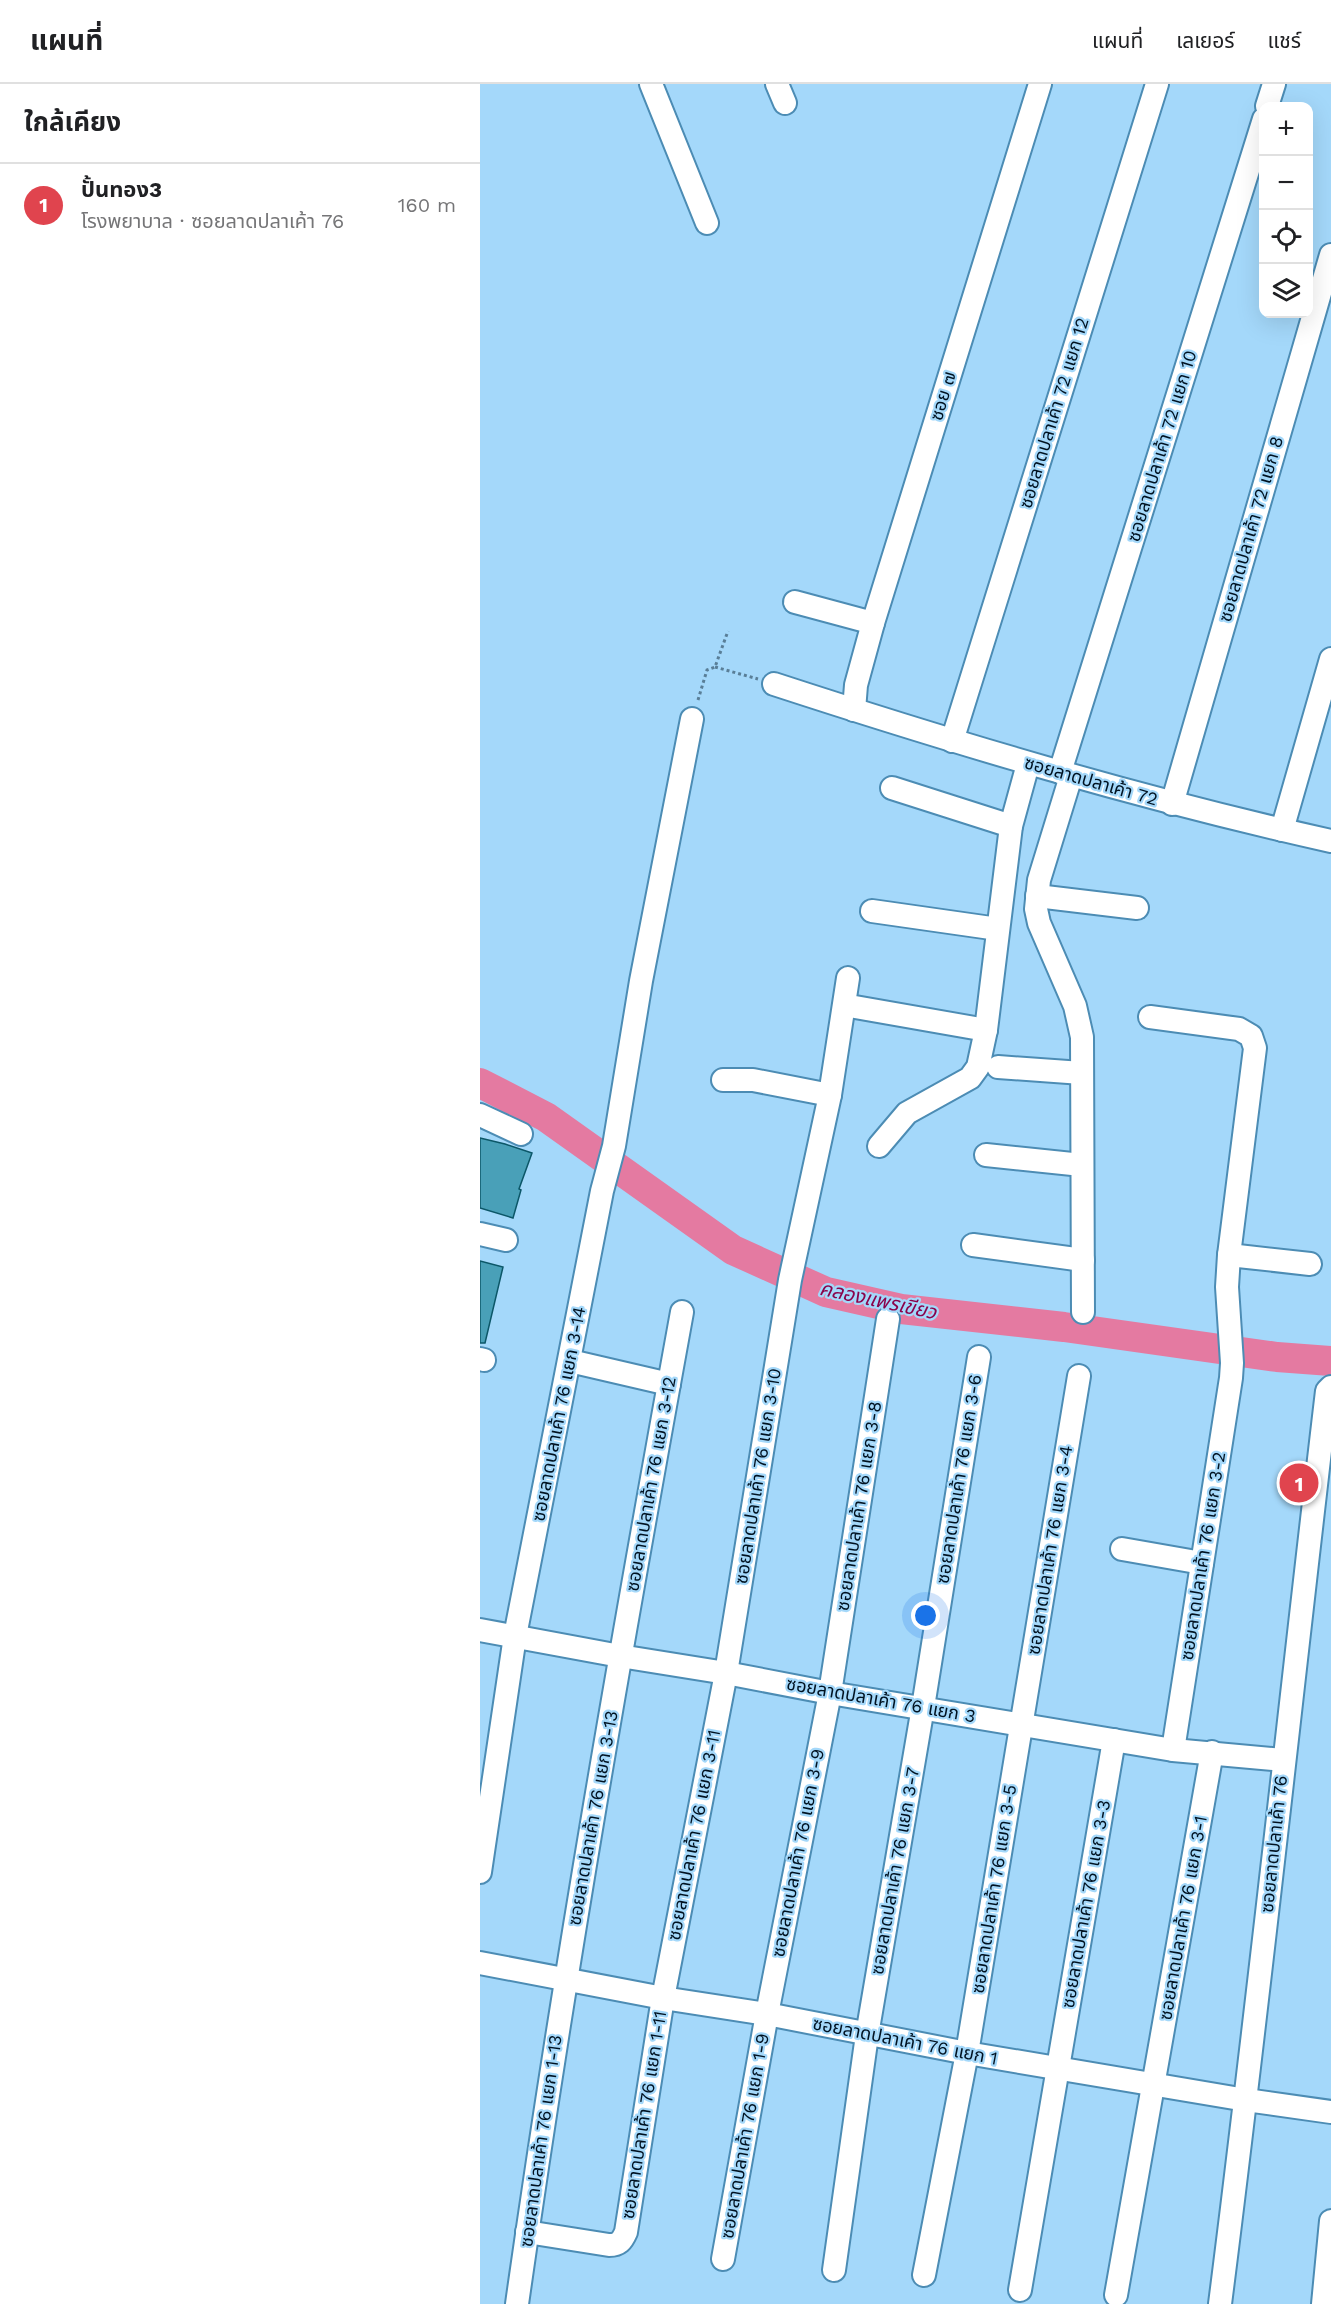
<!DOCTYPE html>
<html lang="th">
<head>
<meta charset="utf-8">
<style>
	body { margin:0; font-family:"Work Sans","Noto Sans Thai",sans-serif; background:#f6f6f6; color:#202124 }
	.controls { position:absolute; right:18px; top:18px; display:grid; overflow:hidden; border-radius:12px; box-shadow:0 6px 24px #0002 }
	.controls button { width:54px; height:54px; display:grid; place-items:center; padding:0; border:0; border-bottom:2px solid #e0e0e0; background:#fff; color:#202124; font:30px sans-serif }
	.you { position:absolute; left:446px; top:1532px; width:21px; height:21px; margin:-15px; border:4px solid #fff; border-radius:50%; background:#1a73e8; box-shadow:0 0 0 9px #1a73e833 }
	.badge { display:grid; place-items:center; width:39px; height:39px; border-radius:50%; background:#2563eb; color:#fff; font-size:20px; font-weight:700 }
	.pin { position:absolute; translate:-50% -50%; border:3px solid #fff; box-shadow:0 2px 6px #0006 }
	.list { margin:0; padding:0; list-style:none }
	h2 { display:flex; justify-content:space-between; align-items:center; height:78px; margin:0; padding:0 24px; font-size:26px }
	h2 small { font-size:20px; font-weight:400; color:#757577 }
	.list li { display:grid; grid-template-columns:39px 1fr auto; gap:18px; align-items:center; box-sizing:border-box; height:84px; padding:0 24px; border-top:2px solid #e0e0e0 }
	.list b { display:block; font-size:22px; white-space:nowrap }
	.list p { margin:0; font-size:20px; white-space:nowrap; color:#757577 }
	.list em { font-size:20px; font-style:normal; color:#757577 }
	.icon { flex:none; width:33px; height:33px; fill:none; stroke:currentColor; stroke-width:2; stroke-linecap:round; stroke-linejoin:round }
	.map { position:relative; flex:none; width:851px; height:2220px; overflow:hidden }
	header { display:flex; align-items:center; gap:36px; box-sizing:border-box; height:84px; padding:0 30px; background:#fff; border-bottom:2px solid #e0e0e0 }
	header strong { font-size:28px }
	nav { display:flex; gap:33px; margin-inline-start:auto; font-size:21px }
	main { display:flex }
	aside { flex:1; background:#fff }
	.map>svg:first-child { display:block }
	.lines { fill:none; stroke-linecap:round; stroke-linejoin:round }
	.river { stroke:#e47aa1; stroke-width:30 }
	.building { fill:#49a0b8; stroke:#0c5768; stroke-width:1.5 }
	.minor-casing { stroke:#4c8cb4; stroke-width:26 }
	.path { stroke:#597e97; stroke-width:3; stroke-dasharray:3 3; stroke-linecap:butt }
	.minor { stroke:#fff; stroke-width:22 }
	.labels { text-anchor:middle; stroke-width:4.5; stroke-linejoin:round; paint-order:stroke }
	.street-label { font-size:18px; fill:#001221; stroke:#a4d8fa }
	.water-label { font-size:20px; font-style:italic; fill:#8a034b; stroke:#a4d8fa }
</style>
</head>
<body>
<header>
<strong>แผนที่</strong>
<nav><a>แผนที่</a><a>เลเยอร์</a><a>แชร์</a></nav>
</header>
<main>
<aside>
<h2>ใกล้เคียง<small></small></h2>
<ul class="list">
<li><span class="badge" style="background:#e0444e">1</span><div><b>ปั้นทอง3</b><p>โรงพยาบาล · ซอยลาดปลาเค้า 76</p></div><em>160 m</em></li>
</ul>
</aside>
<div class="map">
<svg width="851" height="2220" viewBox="0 0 851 2220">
	<rect width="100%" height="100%" fill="#a4d8fa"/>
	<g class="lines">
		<polyline class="river" points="0,999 66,1033 253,1166 346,1208 421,1225 584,1243 797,1273 851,1277"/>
	</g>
	<g class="building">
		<polygon points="0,1054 25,1060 52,1069 39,1105 41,1106 33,1134 0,1124"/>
		<polygon points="0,1177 23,1183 5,1259 0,1259"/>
	</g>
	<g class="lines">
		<defs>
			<g id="minor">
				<polyline points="171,0 227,139"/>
				<polyline points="297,0 305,19"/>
				<polyline points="787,22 794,0"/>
				<polyline points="315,518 393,539"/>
				<path d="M 294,600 C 478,660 662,715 851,757"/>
				<polyline points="374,626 376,601 393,539 560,0"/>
				<polyline points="472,657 677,0"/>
				<polyline points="580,688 784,35"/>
				<polyline points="591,692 559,796 556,825 559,839 595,922 602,953 603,1228"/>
				<polyline points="412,704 531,742"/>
				<polyline points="692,720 851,171"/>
				<polyline points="802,746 851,575"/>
				<polyline points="557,812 657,824"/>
				<polyline points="392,827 518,845"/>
				<polyline points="375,923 506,946"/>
				<polyline points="670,933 759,945 771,952 775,964 749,1171 747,1203 752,1279 751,1294 693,1666"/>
				<polyline points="518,983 602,989"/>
				<polyline points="243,996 273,996 350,1011"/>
				<polyline points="0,1031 41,1050"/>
				<polyline points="399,1062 427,1029 490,994 498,983 506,946 531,742 548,680"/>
				<polyline points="506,1071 602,1081"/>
				<polyline points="0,1150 26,1156"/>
				<polyline points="493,1161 603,1176"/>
				<polyline points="749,1171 830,1180"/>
				<polyline points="0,1275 4,1276"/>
				<polyline points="90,1277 189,1300"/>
				<polyline points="642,1465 722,1479"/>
				<polyline points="0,1546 140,1572 246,1589 350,1609 693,1666 803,1676"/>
				<polyline points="0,1788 35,1552 122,1107 134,1062 161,897 212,635"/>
				<polyline points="0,1879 183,1914 287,1930 487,1969 766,2016 851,2028"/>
				<path d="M 47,2148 L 129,2161 C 139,2161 142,2157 146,2148 L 183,1914 L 246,1589 L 310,1196 L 350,1011 L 368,894"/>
				<polyline points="243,2175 287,1930 350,1609 408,1235"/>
				<polyline points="354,2186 387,1951 443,1623 499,1273"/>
				<polyline points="444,2191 487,1969 599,1292"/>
				<polyline points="540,2206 634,1656"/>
				<polyline points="636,2211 732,1668"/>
				<path d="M 37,2220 C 84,1888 142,1558 202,1228"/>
				<path d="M 740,2220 C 779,1916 811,1611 847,1307 L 851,1303"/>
				<polyline points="843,2220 851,2137"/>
			</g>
		</defs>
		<use href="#minor" class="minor-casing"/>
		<g class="path">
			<polyline points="235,583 278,595"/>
			<polyline points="218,616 227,586 235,583 248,547"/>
		</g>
		<use href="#minor" class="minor"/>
	</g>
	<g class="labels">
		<g class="street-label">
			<text transform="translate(463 312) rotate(-73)" y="6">ซอย ๗</text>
			<text transform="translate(574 329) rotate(-73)" y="6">ซอยลาดปลาเค้า 72 แยก 12</text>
			<text transform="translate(682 362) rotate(-73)" y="6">ซอยลาดปลาเค้า 72 แยก 10</text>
			<text transform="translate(771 445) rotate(-74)" y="6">ซอยลาดปลาเค้า 72 แยก 8</text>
			<text transform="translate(611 697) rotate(16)" y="6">ซอยลาดปลาเค้า 72</text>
			<text transform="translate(79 1330) rotate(-79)" y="6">ซอยลาดปลาเค้า 76 แยก 3-14</text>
			<text transform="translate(278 1392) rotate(-81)" y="6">ซอยลาดปลาเค้า 76 แยก 3-10</text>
			<text transform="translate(479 1395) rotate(-81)" y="6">ซอยลาดปลาเค้า 76 แยก 3-6</text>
			<text transform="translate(171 1400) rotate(-80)" y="6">ซอยลาดปลาเค้า 76 แยก 3-12</text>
			<text transform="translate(379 1422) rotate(-81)" y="6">ซอยลาดปลาเค้า 76 แยก 3-8</text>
			<text transform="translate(570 1466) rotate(-81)" y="6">ซอยลาดปลาเค้า 76 แยก 3-4</text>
			<text transform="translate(723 1472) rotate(-81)" y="6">ซอยลาดปลาเค้า 76 แยก 3-2</text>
			<text transform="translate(401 1616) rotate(10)" y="6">ซอยลาดปลาเค้า 76 แยก 3</text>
			<text transform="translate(113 1734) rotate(-80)" y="6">ซอยลาดปลาเค้า 76 แยก 3-13</text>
			<text transform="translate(214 1751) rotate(-79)" y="6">ซอยลาดปลาเค้า 76 แยก 3-11</text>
			<text transform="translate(794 1760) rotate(-84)" y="6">ซอยลาดปลาเค้า 76</text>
			<text transform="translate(318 1769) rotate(-79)" y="6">ซอยลาดปลาเค้า 76 แยก 3-9</text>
			<text transform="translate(415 1787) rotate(-80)" y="6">ซอยลาดปลาเค้า 76 แยก 3-7</text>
			<text transform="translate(514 1805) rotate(-81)" y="6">ซอยลาดปลาเค้า 76 แยก 3-5</text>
			<text transform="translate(606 1820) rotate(-80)" y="6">ซอยลาดปลาเค้า 76 แยก 3-3</text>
			<text transform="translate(703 1834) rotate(-80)" y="6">ซอยลาดปลาเค้า 76 แยก 3-1</text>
			<text transform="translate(425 1957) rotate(11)" y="6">ซอยลาดปลาเค้า 76 แยก 1</text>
			<text transform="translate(164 2031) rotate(-81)" y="6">ซอยลาดปลาเค้า 76 แยก 1-11</text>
			<text transform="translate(265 2052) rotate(-80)" y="6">ซอยลาดปลาเค้า 76 แยก 1-9</text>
			<text transform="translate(61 2057) rotate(-82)" y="6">ซอยลาดปลาเค้า 76 แยก 1-13</text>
		</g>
		<g class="water-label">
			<text transform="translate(398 1216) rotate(12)" y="7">คลองแพรเขียว</text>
		</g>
	</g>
</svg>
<div class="controls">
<button>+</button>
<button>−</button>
<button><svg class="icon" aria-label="locate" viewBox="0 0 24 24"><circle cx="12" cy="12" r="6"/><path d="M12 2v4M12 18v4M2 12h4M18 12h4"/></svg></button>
<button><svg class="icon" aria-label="layers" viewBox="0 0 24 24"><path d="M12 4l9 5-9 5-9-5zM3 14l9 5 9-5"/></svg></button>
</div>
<div class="you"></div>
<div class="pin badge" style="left:819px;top:1399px;background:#e0444e">1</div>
</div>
</main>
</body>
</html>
